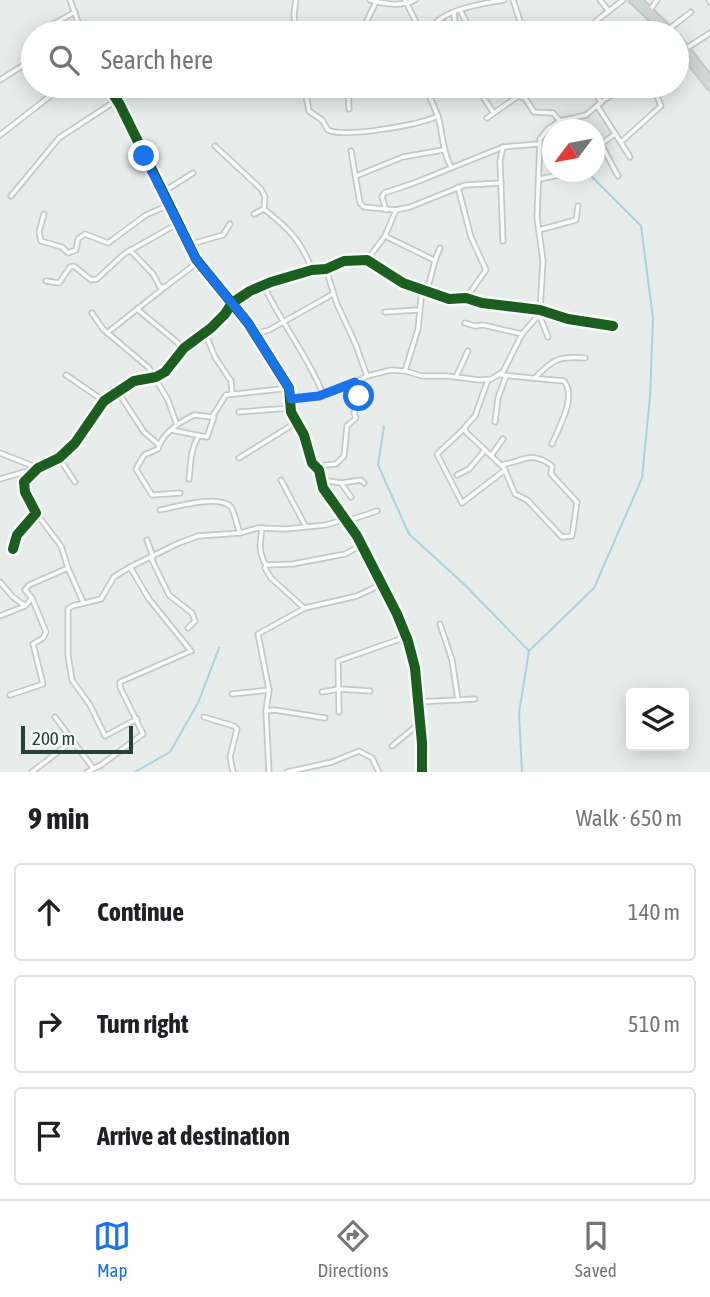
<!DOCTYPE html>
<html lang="en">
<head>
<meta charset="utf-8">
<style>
	body { margin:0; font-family:"Asap Condensed",sans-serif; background:#f6f6f6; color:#202124 }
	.controls { position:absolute; right:21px; bottom:21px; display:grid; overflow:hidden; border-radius:7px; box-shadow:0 4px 18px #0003 }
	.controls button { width:63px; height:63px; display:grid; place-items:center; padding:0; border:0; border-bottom:2px solid #e0e0e0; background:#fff; color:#202124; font:35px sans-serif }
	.compass { position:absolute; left:542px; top:119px; width:63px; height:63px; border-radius:50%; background:#fff; box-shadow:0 4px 18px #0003; rotate:238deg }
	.scale { position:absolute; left:21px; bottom:18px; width:112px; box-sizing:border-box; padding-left:7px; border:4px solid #24423a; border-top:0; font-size:19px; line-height:24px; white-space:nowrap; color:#24423a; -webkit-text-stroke:5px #f7fbf9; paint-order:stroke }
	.stop { position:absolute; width:21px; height:21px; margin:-16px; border:5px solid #1a73e8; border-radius:50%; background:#fff }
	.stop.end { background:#1a73e8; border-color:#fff; box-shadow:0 2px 7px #0008 }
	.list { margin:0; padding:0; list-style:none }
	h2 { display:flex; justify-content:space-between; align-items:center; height:91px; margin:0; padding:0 28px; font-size:30px }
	h2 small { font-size:23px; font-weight:400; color:#757577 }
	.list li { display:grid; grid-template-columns:46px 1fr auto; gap:21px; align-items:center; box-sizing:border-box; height:98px; margin:0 14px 14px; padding:0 14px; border:2px solid #e0e0e0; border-radius:7px }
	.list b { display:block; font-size:26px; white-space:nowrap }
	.list em { font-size:23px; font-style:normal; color:#757577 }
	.icon { flex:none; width:38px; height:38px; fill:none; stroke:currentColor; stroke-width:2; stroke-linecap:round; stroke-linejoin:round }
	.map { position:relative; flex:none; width:710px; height:772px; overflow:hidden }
	.search { position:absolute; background:#fff; box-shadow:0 4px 18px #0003; left:21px; right:21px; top:21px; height:77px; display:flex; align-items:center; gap:18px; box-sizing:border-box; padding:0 24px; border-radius:38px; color:#757577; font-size:26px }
	.sheet { height:427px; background:#fff }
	nav { display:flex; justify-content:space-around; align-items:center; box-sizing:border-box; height:98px; border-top:2px solid #e0e0e0; background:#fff; font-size:19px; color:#757577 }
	nav a { display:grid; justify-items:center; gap:4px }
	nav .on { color:#1a73e8 }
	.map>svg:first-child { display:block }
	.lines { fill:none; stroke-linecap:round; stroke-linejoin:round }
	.stream { stroke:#a9d4db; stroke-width:2 }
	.minor-casing { stroke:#c5cac8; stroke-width:7 }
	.major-casing { stroke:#c3ccc9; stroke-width:9 }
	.minor { stroke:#fcfcfc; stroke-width:3.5 }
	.major { stroke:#cfd7d5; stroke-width:5 }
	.cycleway-casing { stroke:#f7fbf9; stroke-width:15 }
	.cycleway { stroke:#1b5e20; stroke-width:10 }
	.route { stroke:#1a73e8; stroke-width:9 }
</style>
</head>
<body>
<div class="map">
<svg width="710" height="772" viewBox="0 0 710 772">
	<rect width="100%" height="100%" fill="#e8edeb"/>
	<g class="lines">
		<g class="stream">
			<polyline points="384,426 378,465 409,534 465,585 529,651"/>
			<polyline points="135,772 170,752 198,703 219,648"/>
			<polyline points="522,772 519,713 529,651 594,588 642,478 650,397 653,318 641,226 587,172"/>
		</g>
		<defs>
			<g id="minor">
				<polyline points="70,0 82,33"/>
				<path d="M 370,0 C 385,4 401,7 415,0"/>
				<polyline points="405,0 417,24 422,29 431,28"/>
				<polyline points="513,0 524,33"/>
				<polyline points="600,0 608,10"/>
				<polyline points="709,0 710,2"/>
				<polyline points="460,10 472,33"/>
				<polyline points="650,10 657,0"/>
				<polyline points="454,13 456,33"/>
				<polyline points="669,29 691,12"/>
				<polyline points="43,33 48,27 75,12"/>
				<polyline points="296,33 294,14 296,0"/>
				<polyline points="335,33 336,32"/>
				<polyline points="361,33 376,2"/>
				<path d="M 428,33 C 439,9 481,4 504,0"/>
				<polyline points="601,33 596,28 596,21 623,0"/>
				<polyline points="687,48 710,33"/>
				<polyline points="28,64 33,74"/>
				<polyline points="0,80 33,59"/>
				<polyline points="108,86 120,105 196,259 248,323 289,388 291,412 304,435 312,463 319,470 323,488 357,536 397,614 408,641 415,668 422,743 422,772"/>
				<path d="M 304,86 L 309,111 L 322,120 L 328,130 C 345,138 419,125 438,116 L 425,86"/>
				<polyline points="348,86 349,109"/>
				<polyline points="476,86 493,112"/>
				<polyline points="593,86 601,103"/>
				<polyline points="598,107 630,157"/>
				<path d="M 438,116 C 443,134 442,151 451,167"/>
				<polyline points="487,118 518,96 525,98 534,112 553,113 560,121"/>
				<polyline points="615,134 601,144 618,176"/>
				<polyline points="0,135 63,86"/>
				<polyline points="621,142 661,106 653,86"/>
				<polyline points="215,146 261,189 265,197 264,209"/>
				<polyline points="503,147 500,161 503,241"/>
				<polyline points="351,151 360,203 364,207 396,210 410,207 465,185 501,183"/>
				<polyline points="356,176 403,157 443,150"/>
				<polyline points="540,179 572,172"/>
				<polyline points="458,187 471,237 486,270 466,298"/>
				<polyline points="163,192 193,173"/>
				<polyline points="11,196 59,138 117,100"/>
				<polyline points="386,210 382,197 384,193 414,183 503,147 539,144"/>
				<polyline points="44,214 39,232 41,241 62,247 68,253 76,250 78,239 85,234 108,243 146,215 169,205"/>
				<path d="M 254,214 L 264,209 C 288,228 301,240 312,270"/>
				<polyline points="539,230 576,220 578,206"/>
				<polyline points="385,236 434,260"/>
				<polyline points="188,245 223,235 230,224"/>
				<polyline points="130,250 153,274 160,287 165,287 198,262"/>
				<polyline points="367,260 385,236 396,210"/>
				<polyline points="326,269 337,304 356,345 367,376"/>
				<polyline points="46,281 59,283 70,267 74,266 91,280 97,279 124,254 177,224"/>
				<path d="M 264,286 C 281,323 308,356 323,394"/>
				<path d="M 427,290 C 432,276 433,262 440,248"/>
				<polyline points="137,309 184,348"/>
				<polyline points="385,312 419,310"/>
				<polyline points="92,313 103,329 149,368 168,400 177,425"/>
				<polyline points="539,314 548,337"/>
				<polyline points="465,323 475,326 483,325 522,334"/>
				<polyline points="107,333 165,287"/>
				<polyline points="205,333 215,357 231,381 232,393"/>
				<polyline points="255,334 269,330 333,294"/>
				<polyline points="405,371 418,329 422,289"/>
				<polyline points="66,375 104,401"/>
				<path d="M 501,375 L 564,381 C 577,397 559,427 552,444"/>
				<polyline points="456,377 468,351"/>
				<path d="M 535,378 C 553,359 559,356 585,358"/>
				<path d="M 488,380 L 475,416 L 465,427 L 466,432 L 504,468 L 515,494 L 527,500 L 562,537 L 572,536 L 577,502 L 551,474 L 552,466 C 532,450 524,461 501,465"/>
				<polyline points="118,392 144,432 158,444"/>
				<polyline points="291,399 319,396 342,389 367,376 391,370 405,371 422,376 448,376 479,380 491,379 503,372 522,334 537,317 540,310 543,261 537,217 540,139 548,129 560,121 586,115 605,99 630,86"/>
				<polyline points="239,412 291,408"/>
				<polyline points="495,422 498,398 506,376"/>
				<polyline points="464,429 437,454 462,503 505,470"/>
				<polyline points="171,430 207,437 214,417"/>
				<polyline points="0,453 38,468 0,479"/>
				<polyline points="491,456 503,439"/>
				<polyline points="59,458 75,482"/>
				<polyline points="239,458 297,422"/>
				<polyline points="316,466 336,464 344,456 347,426 356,418 354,413 359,396 355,382"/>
				<polyline points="457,475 469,469 485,450"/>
				<path d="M 189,479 C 191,463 190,451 198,437"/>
				<polyline points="281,480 306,527"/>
				<polyline points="322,480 341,483 351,497"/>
				<polyline points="341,483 361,480 364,483"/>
				<path d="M 180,493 L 152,495 L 136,469 L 144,455 L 158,449 C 162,433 180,422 194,415 L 212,417 L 226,395 L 289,388"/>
				<path d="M 160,510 C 175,507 219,494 231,507 C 235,513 237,526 240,533"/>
				<polyline points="36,513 61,546 68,568"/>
				<polyline points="347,521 377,511"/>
				<path d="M 262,528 C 260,542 258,552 266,565"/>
				<polyline points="147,540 153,557"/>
				<polyline points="13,549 17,535 36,513 25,492 24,482 38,468 59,458 75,443 104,401 134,381 156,377 165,372 184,348 211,328 225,314 232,303 250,291 271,282 312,270 326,269 344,261 367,260 403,283 449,299 466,298 482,303 540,310 568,319 613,326"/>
				<polyline points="151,558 169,595 192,613 195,621 188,628"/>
				<polyline points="130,567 114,577 101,599 72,606 68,609 68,655 72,680 90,705 105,736 137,719"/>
				<polyline points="0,582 13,597 25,606"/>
				<polyline points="304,608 271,578 265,568 266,565 293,564 345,554 362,545"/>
				<polyline points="0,616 25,606 32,598"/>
				<polyline points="440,624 452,660 458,700"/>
				<polyline points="322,692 339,689 370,691"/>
				<polyline points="232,694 269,690"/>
				<polyline points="10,695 43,684 33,644 43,638 46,632 32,598 25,590 29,585 68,568 83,602"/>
				<polyline points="418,702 475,699"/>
				<polyline points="266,711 275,710 325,718"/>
				<polyline points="339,712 338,661 406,637"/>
				<polyline points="55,717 93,768"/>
				<polyline points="204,717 234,726 237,729 230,757 233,772"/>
				<polyline points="392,746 420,723"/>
				<polyline points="32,772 71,742"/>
				<polyline points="87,772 101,765 143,734 120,687 120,682 191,651 149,599 130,567 179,543 198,536 240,533 258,528 286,529 326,525 346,519"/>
				<polyline points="269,772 266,711 269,690 258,634 305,608 357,596 382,584"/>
				<polyline points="287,772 332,762 359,751 372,758 379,772"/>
			</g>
			<g id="major">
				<polyline points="632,0 667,33"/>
				<polyline points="639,0 673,33"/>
				<polyline points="677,37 710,79"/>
				<polyline points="677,45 710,87"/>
			</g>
		</defs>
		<use href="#minor" class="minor-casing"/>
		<use href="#major" class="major-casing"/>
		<use href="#minor" class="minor"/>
		<use href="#major" class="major"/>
		<defs>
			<g id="cycleway">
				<polyline points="108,86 120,105 196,259 248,323 289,388 291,412 304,435 312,463 319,470 323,488 357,536 397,614 408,641 415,668 422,743 422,772"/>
				<polyline points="13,549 17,535 36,513 25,492 24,482 38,468 59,458 75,443 104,401 134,381 156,377 165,372 184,348 211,328 225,314 232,303 250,291 271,282 312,270 326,269 344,261 367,260 403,283 449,299 466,298 482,303 540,310 568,319 613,326"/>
			</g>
		</defs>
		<use href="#cycleway" class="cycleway-casing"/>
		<use href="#cycleway" class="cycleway"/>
	</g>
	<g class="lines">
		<polyline class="route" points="144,156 196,259 248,323 289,388 291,399 319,396 355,382 359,396"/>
	</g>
</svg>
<div class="controls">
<button><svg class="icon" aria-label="layers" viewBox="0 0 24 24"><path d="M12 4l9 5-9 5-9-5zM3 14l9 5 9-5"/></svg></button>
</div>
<svg class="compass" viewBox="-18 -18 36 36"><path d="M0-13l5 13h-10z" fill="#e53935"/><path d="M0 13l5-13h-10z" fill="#757577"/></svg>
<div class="scale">200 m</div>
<div class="stop" style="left:359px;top:396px"></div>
<div class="stop end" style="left:144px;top:156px"></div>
<div class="search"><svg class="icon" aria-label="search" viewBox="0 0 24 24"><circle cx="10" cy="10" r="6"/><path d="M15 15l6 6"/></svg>Search here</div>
</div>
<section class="sheet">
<h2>9 min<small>Walk · 650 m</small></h2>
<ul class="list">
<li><svg class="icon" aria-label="ahead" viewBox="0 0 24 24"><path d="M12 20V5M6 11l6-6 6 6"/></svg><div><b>Continue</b></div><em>140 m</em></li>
<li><svg class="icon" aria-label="right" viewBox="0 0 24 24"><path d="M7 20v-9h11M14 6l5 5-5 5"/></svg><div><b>Turn right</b></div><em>510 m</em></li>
<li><svg class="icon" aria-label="arrive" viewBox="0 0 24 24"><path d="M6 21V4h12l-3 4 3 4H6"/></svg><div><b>Arrive at destination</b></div></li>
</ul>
</section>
<nav>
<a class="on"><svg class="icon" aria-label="map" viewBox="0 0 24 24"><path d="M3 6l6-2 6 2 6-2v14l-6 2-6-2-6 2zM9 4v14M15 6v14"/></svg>Map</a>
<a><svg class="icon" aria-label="directions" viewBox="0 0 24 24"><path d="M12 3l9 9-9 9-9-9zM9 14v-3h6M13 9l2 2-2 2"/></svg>Directions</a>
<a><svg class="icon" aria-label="saved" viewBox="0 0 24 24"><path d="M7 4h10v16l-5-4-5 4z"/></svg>Saved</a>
</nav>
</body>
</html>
